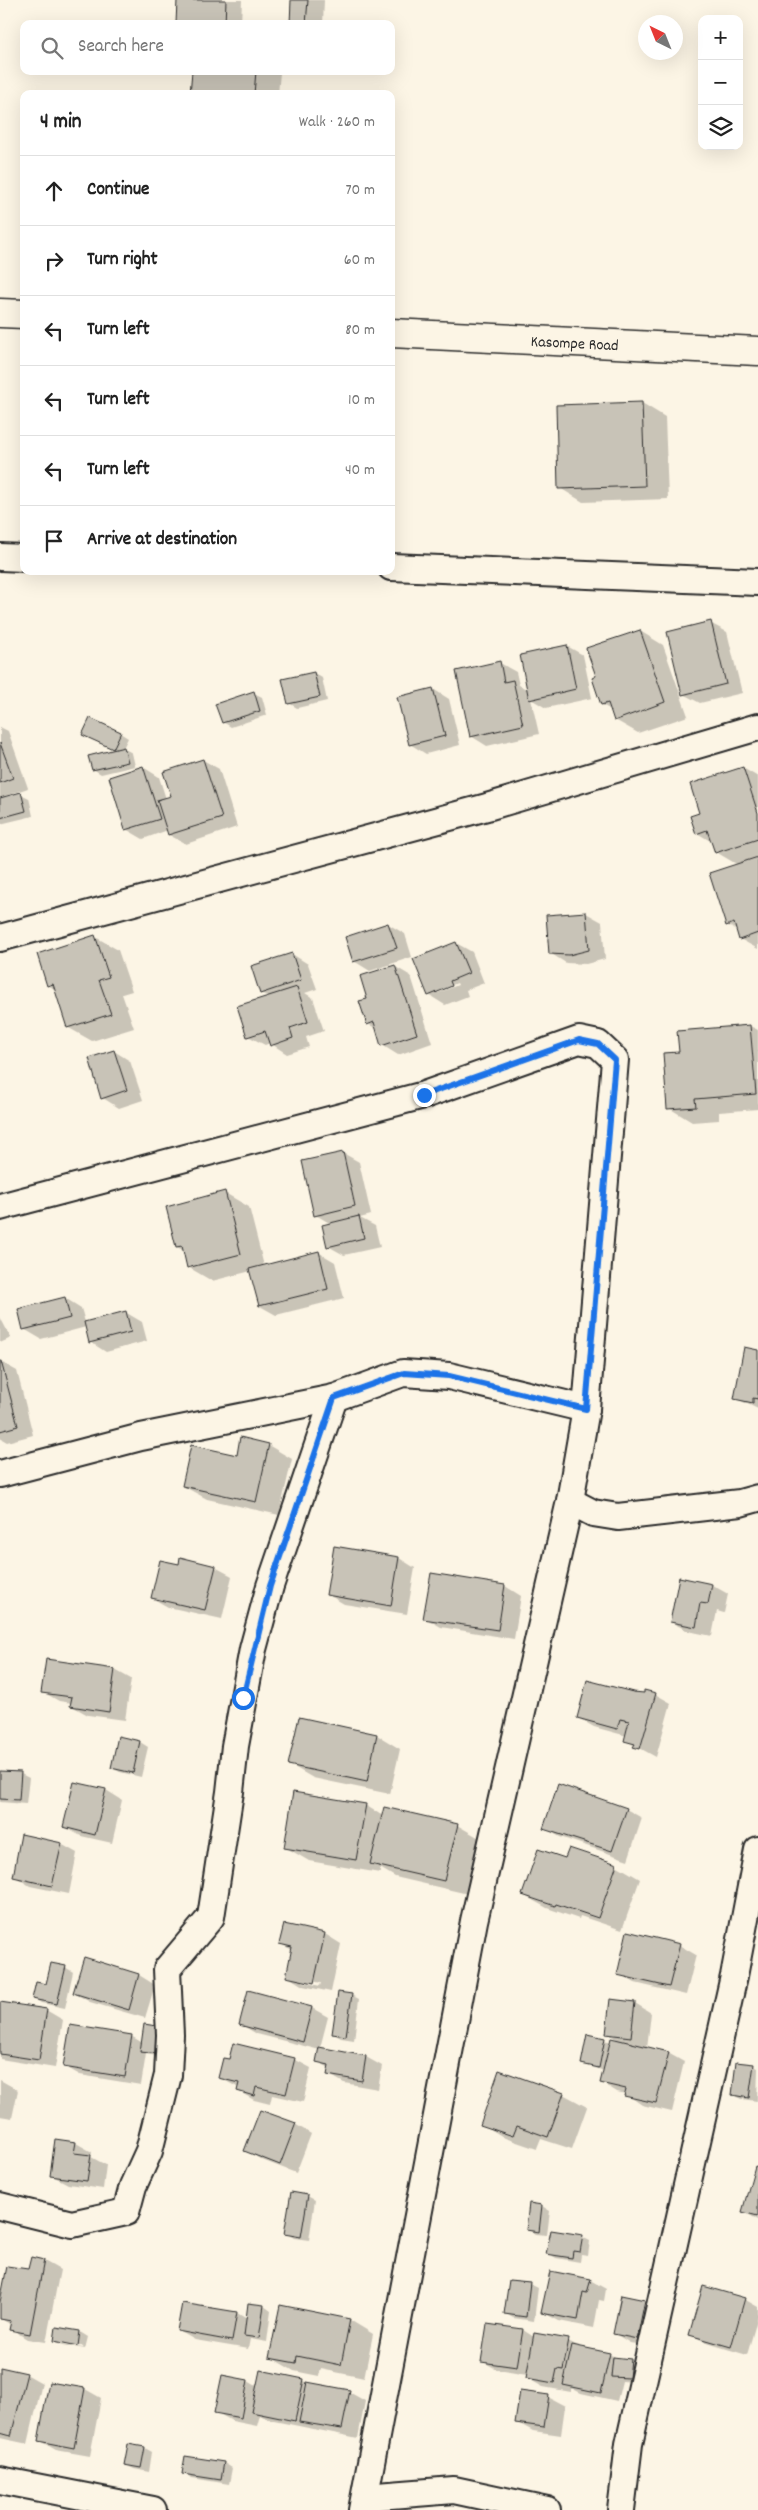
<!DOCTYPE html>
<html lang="en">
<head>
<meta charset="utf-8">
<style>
	body { margin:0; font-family:Dekko,sans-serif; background:#f6f6f6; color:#222 }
	.controls { position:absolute; right:15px; top:15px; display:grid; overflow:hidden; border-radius:10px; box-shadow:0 5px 20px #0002 }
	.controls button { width:45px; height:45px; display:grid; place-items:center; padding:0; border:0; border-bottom:1px solid #e0e0e0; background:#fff; color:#222; font:25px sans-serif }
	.compass { position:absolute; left:638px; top:15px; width:45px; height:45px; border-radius:50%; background:#fff; box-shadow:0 5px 20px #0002; rotate:317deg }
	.stop { position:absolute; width:15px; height:15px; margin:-11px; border:4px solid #1a73e8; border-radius:50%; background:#fff }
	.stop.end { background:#1a73e8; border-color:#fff; box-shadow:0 1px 5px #0008 }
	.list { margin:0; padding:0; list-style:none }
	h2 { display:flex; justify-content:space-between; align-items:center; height:65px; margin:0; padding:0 20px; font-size:21px }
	h2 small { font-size:16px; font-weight:400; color:#767676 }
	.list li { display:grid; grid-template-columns:32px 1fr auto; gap:15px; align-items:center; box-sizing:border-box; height:70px; padding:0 20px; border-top:1px solid #e0e0e0 }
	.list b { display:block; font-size:19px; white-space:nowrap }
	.list em { font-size:16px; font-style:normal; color:#767676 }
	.icon { flex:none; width:28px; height:28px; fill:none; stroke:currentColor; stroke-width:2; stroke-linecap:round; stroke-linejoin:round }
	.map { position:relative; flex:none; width:758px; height:2510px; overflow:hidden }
	.search { position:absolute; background:#fff; box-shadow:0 5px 20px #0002; left:20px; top:20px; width:375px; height:55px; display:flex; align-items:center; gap:12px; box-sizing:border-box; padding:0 18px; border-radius:10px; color:#767676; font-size:19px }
	.panel { position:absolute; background:#fff; box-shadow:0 5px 20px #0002; left:20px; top:90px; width:375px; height:485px; border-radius:10px }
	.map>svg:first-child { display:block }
	.shadow { fill:#0003; fill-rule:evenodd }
	.building { fill:#c8c3b7; stroke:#2b2b2b }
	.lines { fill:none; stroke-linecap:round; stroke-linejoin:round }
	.minor-casing { stroke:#2b2b2b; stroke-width:30 }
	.tertiary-casing { stroke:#2b2b2b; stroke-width:31 }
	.minor { stroke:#fcf5e5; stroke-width:26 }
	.tertiary { stroke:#fcf5e5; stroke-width:28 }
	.route { stroke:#1a73e8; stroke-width:6 }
	.labels { text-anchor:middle; stroke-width:4; stroke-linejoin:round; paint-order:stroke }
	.street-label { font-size:16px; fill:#2b2b2b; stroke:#fcf5e5 }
</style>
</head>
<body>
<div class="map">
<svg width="758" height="2510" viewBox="0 0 758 2510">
	<rect width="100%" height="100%" fill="#fcf5e5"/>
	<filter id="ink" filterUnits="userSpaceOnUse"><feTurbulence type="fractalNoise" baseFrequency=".02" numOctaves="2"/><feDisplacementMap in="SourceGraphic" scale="10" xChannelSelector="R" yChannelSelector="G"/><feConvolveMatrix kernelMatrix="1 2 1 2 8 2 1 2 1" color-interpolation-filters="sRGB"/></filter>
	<g filter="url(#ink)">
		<g class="shadow">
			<polygon points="178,0 242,0 241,24 177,24"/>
			<polygon points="292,0 324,0 323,24 291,24"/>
			<polygon points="193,71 278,71 280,73 278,94 191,94"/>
			<polygon points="642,403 665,417 668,499 583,502 560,488"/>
			<polygon points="710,623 727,632 742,693 700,703 683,694"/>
			<polygon points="640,631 663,645 688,716 638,733 615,720 611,710 602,705 598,677"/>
			<polygon points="567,646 583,655 592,698 546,708 531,699 539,734 487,746 471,736 500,663 516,672 519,685 528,690"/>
			<polygon points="314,673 322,678 327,701 297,708 289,703"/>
			<polygon points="433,689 449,699 460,745 426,754 410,744"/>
			<polygon points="254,693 262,697 267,715 231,727 223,722"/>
			<polygon points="0,727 8,731 28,788 5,796 5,798 21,794 29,798 33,816 0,824"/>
			<polygon points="120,733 128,738 123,748 132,753 135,766 101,774 93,769 115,750 84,735"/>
			<polygon points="203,760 219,769 237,827 186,844 169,835 168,830 143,839 126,829 143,767 159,777 166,799 172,796"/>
			<polygon points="743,768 758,777 758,949 740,939 738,931 727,925 738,865 716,852 712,842 697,833 701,814"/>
			<polygon points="586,913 602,922 605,959 586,964 566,963 550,953 547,916"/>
			<polygon points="388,924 405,934 412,957 370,971 354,961"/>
			<polygon points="94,936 118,950 132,991 122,994 134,1028 92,1041 69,1028 56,990 48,985"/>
			<path d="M 456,943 L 472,952 L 484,983 L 466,990 L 468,996 L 445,1005 L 429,995 ZM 457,983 L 458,985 L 438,993 L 438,991 Z"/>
			<polygon points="292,954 308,964 317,989 305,993 313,998 324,1031 306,1037 309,1047 287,1054 270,1043 265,1045 248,1036 269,997 261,993"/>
			<polygon points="394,966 411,976 432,1043 398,1055 382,1045 377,1029 368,1024 369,1000"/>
			<polygon points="750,1026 758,1030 758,1109 719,1112 719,1120 692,1122 669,1108 680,1053"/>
			<polygon points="114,1051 130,1061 143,1100 119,1108 103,1098"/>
			<polygon points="343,1153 359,1162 371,1215 360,1218 375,1226 380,1247 344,1255 328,1246 331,1224 316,1215"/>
			<polygon points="225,1193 249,1207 264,1266 318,1252 335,1262 344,1298 276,1315 260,1306 251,1271 212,1281 188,1267 184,1251 177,1247"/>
			<polygon points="65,1298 81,1308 85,1322 125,1312 142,1322 147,1341 106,1352 90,1342 86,1327 41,1339 24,1329"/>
			<polygon points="0,1317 11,1338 0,1343"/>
			<polygon points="758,1351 758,1409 735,1398"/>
			<polygon points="1,1362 17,1371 33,1435 7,1442 0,1438"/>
			<polygon points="268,1445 292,1459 279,1515 207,1499 183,1486 238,1456"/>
			<polygon points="336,1548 399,1558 415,1568 407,1614 344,1604 327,1594"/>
			<polygon points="180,1565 215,1567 232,1576 222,1619 168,1607 152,1598"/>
			<polygon points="432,1575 505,1586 521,1596 514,1639 441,1627 425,1618"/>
			<polygon points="712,1585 728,1594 724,1613 717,1611 712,1636 688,1631 671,1622"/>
			<polygon points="47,1661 115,1670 131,1679 125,1720 88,1715 72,1706 72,1703 59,1701 43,1692"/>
			<polygon points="633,1694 655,1694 671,1703 656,1757 625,1740 627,1736 594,1727 578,1718"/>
			<polygon points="377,1735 400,1749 390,1794 313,1778 289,1764"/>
			<polygon points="119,1737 140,1742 148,1747 141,1777 120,1772 112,1768"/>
			<polygon points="0,1772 21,1774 29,1778 26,1804 0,1802"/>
			<polygon points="106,1790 122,1800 112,1843 81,1836 64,1827"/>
			<polygon points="365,1805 383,1816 457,1825 481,1839 468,1894 395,1877 380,1868 380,1873 309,1861 285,1847"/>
			<polygon points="626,1809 642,1818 628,1860 560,1837 544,1828"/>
			<polygon points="61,1844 77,1853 69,1894 30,1886 14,1876"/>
			<polygon points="566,1860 616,1865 640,1879 622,1930 580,1916 579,1919 547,1908 523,1895"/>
			<path d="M 325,1934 L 341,1944 L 331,1992 L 303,1986 L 287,1976 L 292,1950 L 281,1944 ZM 303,1979 L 321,1983 L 320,1986 L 303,1982 Z"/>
			<polygon points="679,1945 696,1955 686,1995 635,1983 619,1974"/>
			<polygon points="85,1959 139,1975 155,1985 145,2018 90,2002 74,1993"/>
			<polygon points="65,1967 73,1972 65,2008 41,2003 33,1998"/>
			<polygon points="249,1991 312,2008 328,2017 320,2048 366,2057 382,2066 378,2089 344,2083 328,2074 329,2068 318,2061 320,2050 257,2034 240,2024"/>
			<polygon points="351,1995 359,1999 354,2040 341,2038 334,2034"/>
			<polygon points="611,2000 635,2003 651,2013 647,2048 668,2053 684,2062 672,2112 642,2105 626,2094 617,2092 601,2082 604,2071 582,2063 588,2035 611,2042 618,2040 607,2033"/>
			<polygon points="0,2003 46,2010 63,2020 55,2068 0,2059"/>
			<polygon points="131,2036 168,2058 146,2054 141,2085 80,2075 64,2066"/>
			<polygon points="294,2059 311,2068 303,2102 272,2095 270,2104 254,2100 238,2091 239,2088 220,2078"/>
			<polygon points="754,2066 758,2068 757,2101 741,2099 733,2095"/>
			<polygon points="0,2080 18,2090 12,2118 0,2116"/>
			<polygon points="563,2094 587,2107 572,2149 541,2139 537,2149 505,2138 482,2124"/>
			<polygon points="295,2124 311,2134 296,2173 262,2160 246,2151"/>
			<polygon points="76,2143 92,2152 91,2157 106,2165 103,2189 68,2184 51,2175"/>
			<polygon points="758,2169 758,2220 743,2211"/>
			<polygon points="307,2196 315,2200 309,2240 294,2238 286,2233"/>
			<polygon points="530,2205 542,2206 550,2211 547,2235 535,2234 527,2229"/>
			<polygon points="582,2237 590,2241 588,2256 581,2255 580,2262 556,2258 548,2253"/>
			<polygon points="32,2258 44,2261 60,2270 46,2342 27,2339 11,2329 11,2325 0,2318 0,2309 29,2271"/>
			<polygon points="590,2280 606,2289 604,2301 599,2300 594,2328 559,2321 542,2312"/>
			<polygon points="510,2281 530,2284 538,2288 534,2321 513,2318 505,2313"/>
			<polygon points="622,2297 645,2302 661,2311 654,2347 630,2343 614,2333"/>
			<polygon points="744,2299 758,2307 758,2316 747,2355 707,2343 690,2334"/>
			<polygon points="264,2306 271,2311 267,2342 250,2339 248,2349 195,2340 179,2331 237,2313 247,2319"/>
			<polygon points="350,2320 373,2334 364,2378 321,2369 319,2376 294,2371 270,2357"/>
			<polygon points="488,2325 523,2330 534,2337 568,2341 582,2348 609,2354 617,2358 631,2360 639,2364 637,2382 622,2381 617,2401 581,2393 571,2388 571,2392 543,2387 527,2378 527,2375 498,2370 482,2361"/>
			<path d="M 80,2332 L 88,2337 L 85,2349 L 63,2345 L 55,2341 ZM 62,2342 L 84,2346 L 83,2348 L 62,2344 Z"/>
			<polygon points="0,2368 26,2374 42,2383 28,2444 0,2438"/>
			<polygon points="223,2376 248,2381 258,2387 303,2380 311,2385 349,2392 365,2401 358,2438 269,2420 260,2415 257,2426 232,2421 216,2412"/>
			<polygon points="85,2389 101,2398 90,2456 56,2450 40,2441"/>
			<polygon points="548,2397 565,2406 561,2435 533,2431 516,2422"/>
			<polygon points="145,2448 152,2452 149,2472 134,2469 126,2465"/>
			<polygon points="224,2463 232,2468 229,2484 192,2478 184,2473"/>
		</g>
		<g class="building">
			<polygon points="177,0 226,0 225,24 176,24"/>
			<polygon points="291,0 308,0 306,24 290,24"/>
			<polygon points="192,71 256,71 254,94 190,94"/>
			<polygon points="642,402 645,486 558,489 556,405"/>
			<polygon points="711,621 726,684 682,695 667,632"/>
			<polygon points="640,630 665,702 614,721 608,703 601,705 592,678 596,676 586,648"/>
			<polygon points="567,645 576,689 529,700 520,655"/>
			<polygon points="500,661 504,682 513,680 523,725 470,737 456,671"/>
			<polygon points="314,672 320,697 288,704 282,679"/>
			<polygon points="433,688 445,736 409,745 397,697"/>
			<polygon points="254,691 260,711 222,723 215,704"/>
			<polygon points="90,718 121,732 113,749 82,735"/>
			<polygon points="0,743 13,778 0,783"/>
			<polygon points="124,747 128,762 92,770 88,756"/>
			<polygon points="203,759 222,818 168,835 157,800 171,796 163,772"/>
			<polygon points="143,766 160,819 125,830 109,777"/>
			<polygon points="743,767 758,813 758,839 715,853 707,830 696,834 690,816 699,813 690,784"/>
			<polygon points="21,792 26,811 0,818 0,798"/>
			<polygon points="758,857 758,933 739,940 734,923 726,926 709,873"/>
			<polygon points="586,912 589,950 569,955 549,954 546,915"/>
			<polygon points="388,923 397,948 353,962 345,937"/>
			<polygon points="95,935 109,977 99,980 111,1014 67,1028 53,984 47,986 37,954"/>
			<polygon points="456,942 469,973 450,981 452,986 428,996 413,959"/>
			<polygon points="292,953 301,980 260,994 251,966"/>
			<polygon points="395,965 417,1034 381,1046 374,1022 367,1025 359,1001 367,999 360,976"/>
			<polygon points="297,987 308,1022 290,1028 293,1038 270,1046 265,1031 247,1037 237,1006"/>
			<polygon points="750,1025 756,1094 695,1099 696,1107 667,1109 663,1053 679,1052 677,1031"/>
			<polygon points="114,1050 127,1090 101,1099 89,1058"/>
			<polygon points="343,1152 355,1206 314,1216 302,1161"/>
			<polygon points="225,1191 241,1254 187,1268 182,1246 176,1247 166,1207"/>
			<polygon points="359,1216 364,1238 327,1247 322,1225"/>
			<polygon points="319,1251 328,1289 259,1306 249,1269"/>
			<polygon points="65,1297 70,1318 23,1330 18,1309"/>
			<polygon points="126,1311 131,1332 89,1343 84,1322"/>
			<polygon points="744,1347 758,1350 758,1399 753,1398 753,1403 734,1399"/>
			<polygon points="1,1361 18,1426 0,1431 0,1361"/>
			<polygon points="240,1437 269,1444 256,1502 182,1486 191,1445 237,1455"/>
			<polygon points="334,1546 399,1557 391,1606 326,1595"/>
			<polygon points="180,1557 216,1566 205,1610 151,1598 160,1560 179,1564"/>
			<polygon points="431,1573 505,1585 498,1630 423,1619"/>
			<polygon points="679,1577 712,1584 708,1604 700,1603 696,1627 670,1622"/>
			<polygon points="46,1659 115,1669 109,1712 70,1706 72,1697 41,1693"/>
			<polygon points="587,1680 633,1692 644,1693 644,1690 656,1693 640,1749 633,1747 635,1744 624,1741 629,1721 620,1719 617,1729 577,1718"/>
			<polygon points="299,1717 377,1734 367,1782 288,1765"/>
			<polygon points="118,1736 140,1741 133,1773 111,1768"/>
			<polygon points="0,1771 21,1772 19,1800 0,1799"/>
			<polygon points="74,1782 106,1789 95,1835 63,1827"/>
			<polygon points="558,1784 627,1808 612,1851 543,1829"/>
			<polygon points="293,1792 366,1804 356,1860 284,1848"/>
			<polygon points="384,1807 458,1824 444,1881 370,1864"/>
			<polygon points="21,1834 62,1843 52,1886 13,1877"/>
			<polygon points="569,1848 617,1864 598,1918 556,1904 555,1906 522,1895 538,1849 565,1858"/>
			<polygon points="284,1924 325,1933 314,1983 286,1977 292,1947 279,1944"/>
			<polygon points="627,1931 680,1944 669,1987 617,1975"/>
			<polygon points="84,1957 139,1974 129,2010 73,1993"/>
			<polygon points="51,1963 66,1966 57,2004 32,1999 36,1982 46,1984"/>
			<polygon points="248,1990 312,2007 303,2042 239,2025"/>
			<polygon points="338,1992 352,1994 346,2036 332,2034"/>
			<polygon points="610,1999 635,2002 631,2037 606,2034"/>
			<polygon points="0,2002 47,2009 39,2060 0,2054"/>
			<polygon points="144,2024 163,2027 160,2054 140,2052"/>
			<polygon points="70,2025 132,2035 125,2077 63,2067"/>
			<polygon points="587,2034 605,2038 599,2068 581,2064"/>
			<polygon points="611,2038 669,2052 656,2103 624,2096 626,2089 600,2083"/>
			<polygon points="233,2043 295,2058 286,2094 256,2087 254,2096 237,2091 239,2083 218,2078 223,2058 229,2059"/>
			<polygon points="319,2047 366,2056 362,2081 327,2075 329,2065 316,2062"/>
			<polygon points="736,2062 754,2064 749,2098 732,2095"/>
			<polygon points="499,2070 564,2093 548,2137 517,2126 513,2136 480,2125"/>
			<polygon points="260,2110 296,2123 280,2165 244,2151"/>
			<polygon points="55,2139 76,2142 74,2153 91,2155 87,2181 50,2176"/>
			<polygon points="755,2166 758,2167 758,2216 742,2212"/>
			<polygon points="291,2192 308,2195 301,2237 284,2234"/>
			<polygon points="529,2203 542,2205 539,2232 526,2230"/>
			<polygon points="551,2230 583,2235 580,2252 573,2251 572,2258 546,2254"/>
			<polygon points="31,2257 44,2260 30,2334 9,2330 11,2321 0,2319 0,2302 7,2266 28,2269"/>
			<polygon points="550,2271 591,2279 587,2293 583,2292 578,2320 541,2313"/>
			<polygon points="509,2280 530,2282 526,2317 504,2314"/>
			<polygon points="703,2286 745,2298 731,2347 689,2335"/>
			<polygon points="621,2295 645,2300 637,2339 613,2334"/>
			<polygon points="182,2303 237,2312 232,2341 177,2331"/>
			<polygon points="248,2303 264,2305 259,2338 244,2336"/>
			<polygon points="280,2305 350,2319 341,2365 297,2356 296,2363 269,2358"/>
			<polygon points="487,2324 523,2329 517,2367 481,2362"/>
			<polygon points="56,2327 80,2331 78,2346 54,2341"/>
			<polygon points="534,2333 569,2339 563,2370 557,2369 554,2383 526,2378"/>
			<polygon points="572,2345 610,2353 601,2393 563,2385"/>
			<polygon points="613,2357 631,2359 629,2378 611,2377"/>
			<polygon points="0,2367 27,2373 11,2436 0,2433"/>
			<polygon points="260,2370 304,2379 295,2421 251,2412"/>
			<polygon points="222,2375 248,2380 241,2418 214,2413"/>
			<polygon points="49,2382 85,2388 74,2448 38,2441"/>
			<polygon points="307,2382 350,2390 342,2429 299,2422"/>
			<polygon points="520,2391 549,2395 544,2427 515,2423"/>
			<polygon points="128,2444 145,2447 141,2468 124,2465"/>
			<polygon points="185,2456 224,2462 221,2480 182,2474"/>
		</g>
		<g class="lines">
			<defs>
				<g id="minor">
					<polyline points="0,557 24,558"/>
					<polyline points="391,567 758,582"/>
					<polyline points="0,938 487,807 758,727"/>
					<polyline points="0,1207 424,1095 579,1040 598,1044 615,1060 586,1409 570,1501 474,1921 362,2510"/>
					<polyline points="0,1474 141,1437 334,1398 403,1373 449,1376 586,1409"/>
					<polyline points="570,1501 593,1513 618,1517 740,1503 758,1498"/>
					<polyline points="0,2206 72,2224 126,2212 133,2186 149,2151 168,2075 170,2035 167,1969 211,1917 230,1792 235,1746 253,1649 270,1586 334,1398"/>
					<polyline points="0,2480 153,2510"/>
					<polyline points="365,2497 454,2490 547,2510"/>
					<polyline points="621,2510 629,2444 734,1976 758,1850"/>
				</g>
				<g id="tertiary">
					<polyline points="0,313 24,314"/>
					<path id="s1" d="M 391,333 L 758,351"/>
				</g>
			</defs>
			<use href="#minor" class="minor-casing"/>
			<use href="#tertiary" class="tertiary-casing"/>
			<use href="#minor" class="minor"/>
			<use href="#tertiary" class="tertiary"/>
		</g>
	</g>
	<g class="lines" filter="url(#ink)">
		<polyline class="route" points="243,1698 270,1586 334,1398 404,1373 449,1376 586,1409 615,1060 598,1044 579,1040 424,1095"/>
	</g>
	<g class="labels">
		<g class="street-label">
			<text dy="6" stroke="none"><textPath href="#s1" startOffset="184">Kasompe Road</textPath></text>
		</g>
	</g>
</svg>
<div class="controls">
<button>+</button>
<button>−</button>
<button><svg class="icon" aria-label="layers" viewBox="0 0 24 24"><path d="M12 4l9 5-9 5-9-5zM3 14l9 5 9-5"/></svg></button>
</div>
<svg class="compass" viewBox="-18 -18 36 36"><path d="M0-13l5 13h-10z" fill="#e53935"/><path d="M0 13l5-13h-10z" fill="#767676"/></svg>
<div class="stop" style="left:243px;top:1698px"></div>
<div class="stop end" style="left:424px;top:1095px"></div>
<div class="search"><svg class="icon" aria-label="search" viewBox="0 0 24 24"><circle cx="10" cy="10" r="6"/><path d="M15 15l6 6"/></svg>Search here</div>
<section class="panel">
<h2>4 min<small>Walk · 260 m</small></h2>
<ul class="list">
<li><svg class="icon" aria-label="ahead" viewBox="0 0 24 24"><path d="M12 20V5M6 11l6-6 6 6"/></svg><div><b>Continue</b></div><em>70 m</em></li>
<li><svg class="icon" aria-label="right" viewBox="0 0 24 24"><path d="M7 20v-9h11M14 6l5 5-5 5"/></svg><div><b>Turn right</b></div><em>60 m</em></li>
<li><svg class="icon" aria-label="left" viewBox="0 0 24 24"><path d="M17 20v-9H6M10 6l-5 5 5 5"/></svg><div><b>Turn left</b></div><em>80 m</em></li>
<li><svg class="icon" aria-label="left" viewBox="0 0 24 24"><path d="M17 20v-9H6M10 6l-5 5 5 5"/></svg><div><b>Turn left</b></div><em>10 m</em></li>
<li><svg class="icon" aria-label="left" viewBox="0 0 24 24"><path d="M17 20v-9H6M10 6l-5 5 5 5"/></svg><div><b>Turn left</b></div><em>40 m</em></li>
<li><svg class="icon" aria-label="arrive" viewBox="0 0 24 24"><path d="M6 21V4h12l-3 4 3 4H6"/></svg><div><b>Arrive at destination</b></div></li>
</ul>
</section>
</div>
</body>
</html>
